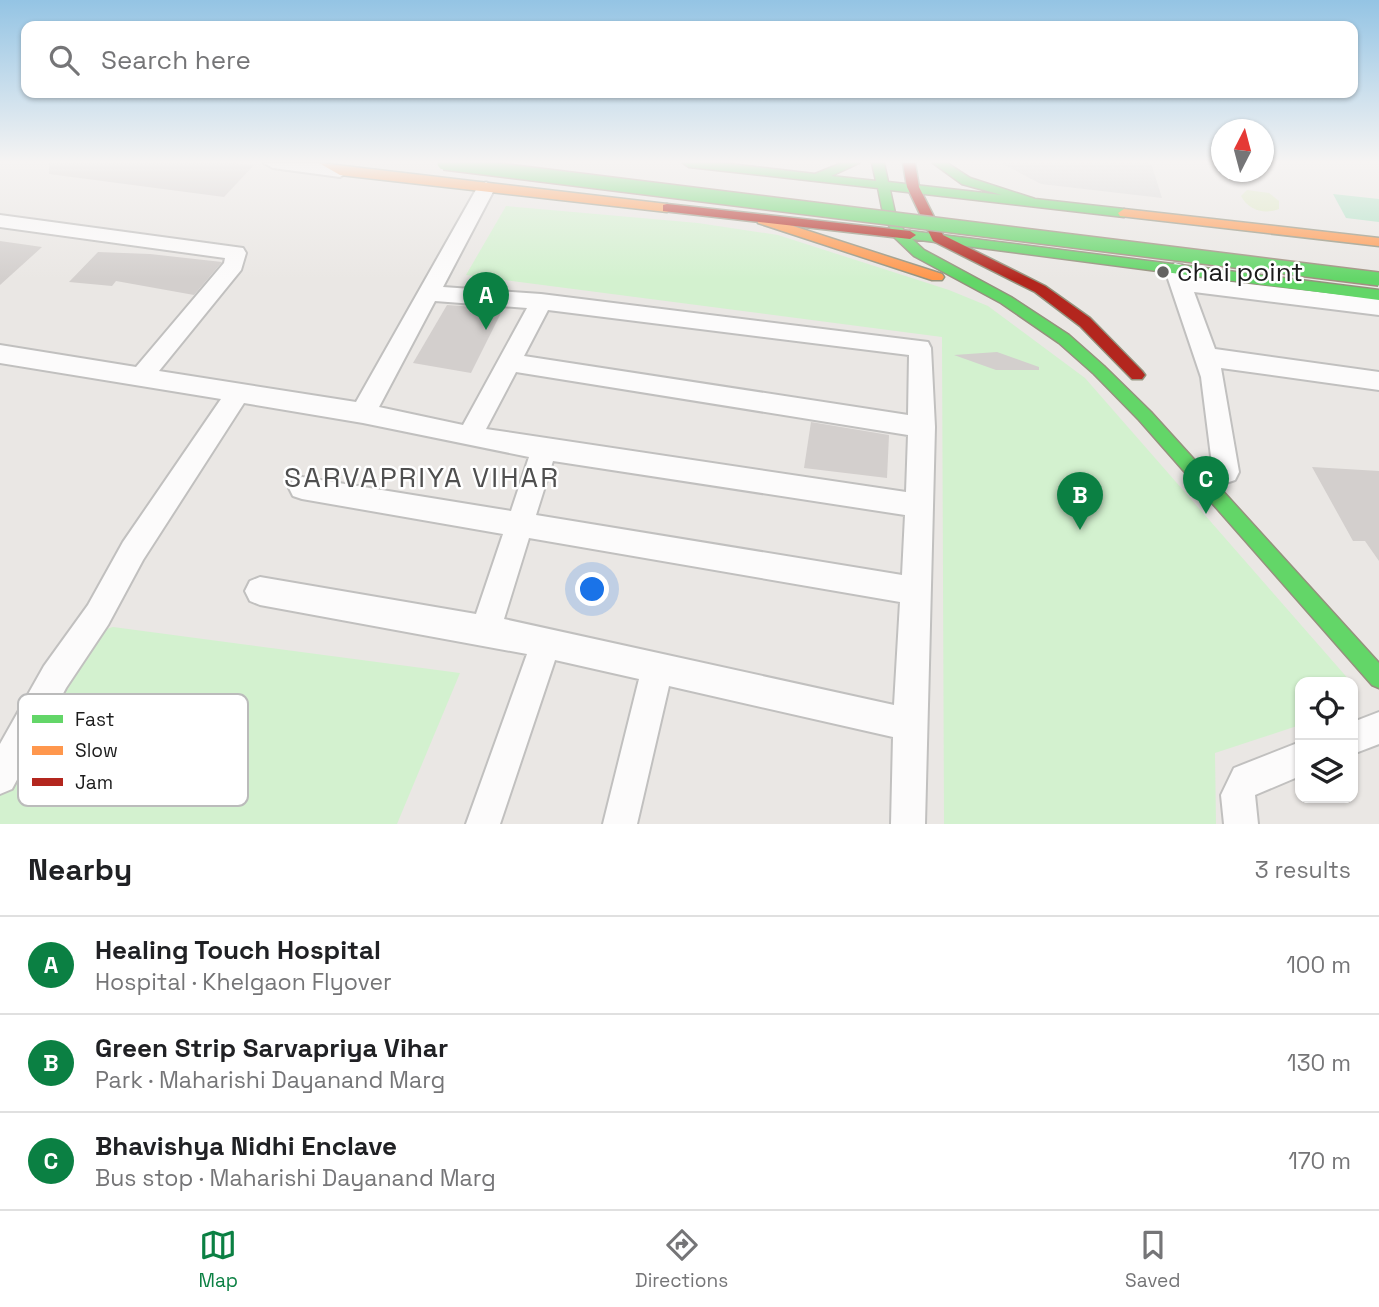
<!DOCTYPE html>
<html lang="en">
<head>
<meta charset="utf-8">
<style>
	body { margin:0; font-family:"Space Grotesk",sans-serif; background:#f2f2f2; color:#202124 }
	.controls { position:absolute; right:21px; bottom:21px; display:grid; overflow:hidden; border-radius:14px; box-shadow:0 2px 5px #0004 }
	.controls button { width:63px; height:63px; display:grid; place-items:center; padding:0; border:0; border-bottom:2px solid #e0e0e0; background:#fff; color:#202124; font:35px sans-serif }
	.compass { position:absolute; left:1211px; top:119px; width:63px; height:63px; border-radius:50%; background:#fff; box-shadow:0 2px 5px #0004; rotate:6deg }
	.you { position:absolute; left:593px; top:590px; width:24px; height:24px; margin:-18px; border:5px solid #fff; border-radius:50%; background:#1a73e8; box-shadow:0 0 0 10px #1a73e833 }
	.badge { display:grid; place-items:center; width:46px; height:46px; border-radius:50%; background:#0b8043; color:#fff; font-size:23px; font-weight:700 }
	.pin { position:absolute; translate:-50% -58px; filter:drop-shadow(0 2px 4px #0008) }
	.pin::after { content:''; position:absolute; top:37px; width:24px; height:21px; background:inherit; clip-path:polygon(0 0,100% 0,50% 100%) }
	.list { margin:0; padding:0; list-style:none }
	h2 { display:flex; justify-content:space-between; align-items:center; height:91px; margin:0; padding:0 28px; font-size:30px }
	h2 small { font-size:23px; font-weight:400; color:#757577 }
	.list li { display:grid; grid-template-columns:46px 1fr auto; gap:21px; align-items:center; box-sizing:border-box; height:98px; padding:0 28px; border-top:2px solid #e0e0e0 }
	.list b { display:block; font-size:26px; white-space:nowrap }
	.list p { margin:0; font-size:23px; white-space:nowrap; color:#757577 }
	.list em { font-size:23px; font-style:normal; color:#757577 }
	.icon { flex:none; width:38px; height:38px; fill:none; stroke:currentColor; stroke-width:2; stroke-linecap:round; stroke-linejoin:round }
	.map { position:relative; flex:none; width:1379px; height:824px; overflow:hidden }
	.search { position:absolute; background:#fff; box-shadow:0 2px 5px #0004; left:21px; right:21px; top:21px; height:77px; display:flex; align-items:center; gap:18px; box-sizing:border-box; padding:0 24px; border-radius:14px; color:#757577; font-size:26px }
	.sheet { height:385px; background:#fff }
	nav { display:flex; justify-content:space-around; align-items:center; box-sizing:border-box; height:98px; border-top:2px solid #e0e0e0; background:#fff; font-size:19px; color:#757577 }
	nav a { display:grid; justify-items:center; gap:4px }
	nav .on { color:#0b8043 }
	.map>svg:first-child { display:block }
	.religious { fill:#d8d7d6 }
	.grass { fill:#dce8c2 }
	.park { fill:#d3f1cf }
	.pitch { fill:#afe2c5 }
	.building { fill:#d3cfcd }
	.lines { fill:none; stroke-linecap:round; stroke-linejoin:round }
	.street-casing { stroke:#c1c0bf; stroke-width:4 }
	.fast-casing { stroke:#94927d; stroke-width:3 }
	.slow-casing { stroke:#94927d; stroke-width:3 }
	.jam-casing { stroke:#94927d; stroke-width:3 }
	.street { fill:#fcfbfb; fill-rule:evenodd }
	.fast { fill:#63d668; fill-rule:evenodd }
	.slow { fill:#ff974d; fill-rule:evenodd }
	.jam { fill:#b3261e; fill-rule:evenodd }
	.fast-bridge-casing { stroke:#a09181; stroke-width:16; stroke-linecap:butt }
	.fast-bridge { stroke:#63d668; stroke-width:13 }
	.poi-dot { fill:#646362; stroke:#fff; stroke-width:2.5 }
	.labels { text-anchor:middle; stroke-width:5; stroke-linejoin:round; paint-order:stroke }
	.poi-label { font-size:26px; fill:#1c1c1c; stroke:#fff; text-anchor:start }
	.neighbourhood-label { font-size:28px; letter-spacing:2px; fill:#4f4f4f; stroke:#fff }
	.key { fill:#fff; stroke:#bbb; stroke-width:2 }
	.key-label { font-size:19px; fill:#1c1c1c }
</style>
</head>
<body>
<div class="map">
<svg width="1379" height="824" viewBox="0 0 1379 824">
	<rect width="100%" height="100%" fill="#eae7e4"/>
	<polygon class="religious" points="1001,163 1151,163 1162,198 1041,184"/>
	<path class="grass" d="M 1247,190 L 1269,193 L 1279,201 L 1279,209 C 1265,215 1248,210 1241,196 Z"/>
	<g class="park">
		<polygon points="506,206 698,223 778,235 949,290 988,306 1085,378 1351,682 1300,682 1300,725 1215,753 1216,824 944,824 942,337 466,275"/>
		<polygon points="113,627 460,673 397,824 0,824 0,777 84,635"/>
	</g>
	<polygon class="pitch" points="1333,194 1379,199 1379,222 1346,218"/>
	<g class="building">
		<polygon points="49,163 235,163 254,165 224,197 49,174"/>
		<polygon points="0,241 42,247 0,285"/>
		<polygon points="98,252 150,254 222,262 194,295 116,281 112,286 69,282"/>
		<polygon points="447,305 503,309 471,373 413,363"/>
		<polygon points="997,352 1039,367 1039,370 996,370 954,355"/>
		<polygon points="811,422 889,435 887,478 804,468"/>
		<polygon points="1312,467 1379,471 1379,561 1365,541 1353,541"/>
	</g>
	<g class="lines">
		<defs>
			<g id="street">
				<polygon points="264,163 320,163 347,167 349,171 340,177 273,168"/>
				<path d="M 486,182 L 495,188 L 443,287 L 541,294 L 928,342 L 931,348 L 935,427 L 925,824 L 891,824 L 893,737 L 669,686 L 637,824 L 603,824 L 639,679 L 555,660 L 500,824 L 466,824 L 527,654 L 260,605 L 250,601 L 245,591 L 250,581 L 260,577 L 476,614 L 503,534 L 302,499 L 293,496 L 289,488 L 293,480 L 302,477 L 511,511 L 529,457 L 363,423 L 244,403 L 143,560 L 108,625 L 66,688 L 12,789 L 0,794 L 0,744 L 44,666 L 88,605 L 123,542 L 221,399 L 0,363 L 0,345 L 136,367 L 224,263 L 225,258 L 0,227 L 0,215 L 243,248 L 246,253 L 241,270 L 159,371 L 356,402 L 477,188 ZM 435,301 L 527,308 L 463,425 L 379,407 ZM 548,310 L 909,355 L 908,415 L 524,356 ZM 516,372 L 908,435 L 906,492 L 486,429 ZM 553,461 L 905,515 L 902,575 L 536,515 ZM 529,538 L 900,602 L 894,705 L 504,619 Z"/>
				<polygon points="1175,263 1182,265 1188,277 1379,299 1379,315 1194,292 1215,349 1379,372 1379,390 1221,368 1239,472 1235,480 1226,483 1217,480 1213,472 1201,377 1165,270"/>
				<polygon points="1379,712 1379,744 1353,754 1353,722"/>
				<polygon points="1300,742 1300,776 1255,795 1258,824 1224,824 1221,795 1234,768"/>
			</g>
			<polygon id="fast" points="683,163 721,163 815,174 842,163 859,163 831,176 876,181 872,163 884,163 888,182 1002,195 962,184 933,163 947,163 970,178 1035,199 1124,209 1130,213 1124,217 890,190 895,213 905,233 910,231 1379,290 1379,300 912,239 924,250 1011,297 1069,335 1104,366 1151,412 1379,663 1379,688 1372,685 1139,420 1094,374 1059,343 1001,303 914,256 895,238 883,213 878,188 689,167"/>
			<g id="slow">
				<polygon points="319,163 667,204 673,208 667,212 340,175"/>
				<polygon points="1124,209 1379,238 1379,246 1120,216 1118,213"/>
				<polygon points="762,216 942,274 944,277 942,280 932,280 758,223 758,217"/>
			</g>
			<g id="jam">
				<polygon points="903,163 915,163 919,187 943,235 1045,286 1090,318 1142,371 1145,375 1142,379 1132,379 1080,326 1035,292 933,241 907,187"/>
				<polygon points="667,204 910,231 916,235 910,239 663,211 663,205"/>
			</g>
		</defs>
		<use href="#street" class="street-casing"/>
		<use href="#fast" class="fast-casing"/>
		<use href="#slow" class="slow-casing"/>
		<use href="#jam" class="jam-casing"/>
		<use href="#street" class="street"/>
		<use href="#fast" class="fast"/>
		<use href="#slow" class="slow"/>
		<use href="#jam" class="jam"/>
		<defs>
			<polyline id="fast-bridge" points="444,163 1379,279"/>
		</defs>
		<use href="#fast-bridge" class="fast-bridge-casing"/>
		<use href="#fast-bridge" class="fast-bridge"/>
	</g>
	<linearGradient id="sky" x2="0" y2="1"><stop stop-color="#94c4e4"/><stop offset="0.58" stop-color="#f6f4f3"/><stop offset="1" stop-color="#f6f4f3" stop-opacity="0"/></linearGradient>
	<rect width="1379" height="279" fill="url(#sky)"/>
	<circle class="poi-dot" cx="1163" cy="272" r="7"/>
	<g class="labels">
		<g class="poi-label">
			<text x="1177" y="281">chai point</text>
		</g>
		<g class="neighbourhood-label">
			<text x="422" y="487">SARVAPRIYA VIHAR</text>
		</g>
	</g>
	<rect x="18" y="694" width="230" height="112" rx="10" class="key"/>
	<rect x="32" y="715" width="31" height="8" fill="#63d668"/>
	<rect x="32" y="746" width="31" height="9" fill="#ff974d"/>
	<rect x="32" y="778" width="31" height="8" fill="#b3261e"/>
	<g class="key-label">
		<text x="75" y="726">Fast</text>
		<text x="75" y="757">Slow</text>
		<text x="75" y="789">Jam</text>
	</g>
</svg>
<div class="controls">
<button><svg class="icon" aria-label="locate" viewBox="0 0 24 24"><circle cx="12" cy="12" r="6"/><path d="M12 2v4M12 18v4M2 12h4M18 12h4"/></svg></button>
<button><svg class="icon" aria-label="layers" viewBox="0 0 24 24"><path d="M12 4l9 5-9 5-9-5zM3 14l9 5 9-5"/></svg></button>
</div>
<svg class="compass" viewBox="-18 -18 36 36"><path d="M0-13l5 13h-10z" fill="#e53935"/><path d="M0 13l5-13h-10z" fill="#757577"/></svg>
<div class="you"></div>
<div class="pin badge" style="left:486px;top:330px">A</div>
<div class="pin badge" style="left:1080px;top:530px">B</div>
<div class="pin badge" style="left:1206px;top:514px">C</div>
<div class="search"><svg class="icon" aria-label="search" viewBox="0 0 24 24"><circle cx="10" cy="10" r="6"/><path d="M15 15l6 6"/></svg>Search here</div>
</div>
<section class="sheet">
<h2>Nearby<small>3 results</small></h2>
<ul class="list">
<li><span class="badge">A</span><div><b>Healing Touch Hospital</b><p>Hospital · Khelgaon Flyover</p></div><em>100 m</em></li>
<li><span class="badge">B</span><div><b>Green Strip Sarvapriya Vihar</b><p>Park · Maharishi Dayanand Marg</p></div><em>130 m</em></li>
<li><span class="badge">C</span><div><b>Bhavishya Nidhi Enclave</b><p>Bus stop · Maharishi Dayanand Marg</p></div><em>170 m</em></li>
</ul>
</section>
<nav>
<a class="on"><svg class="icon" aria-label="map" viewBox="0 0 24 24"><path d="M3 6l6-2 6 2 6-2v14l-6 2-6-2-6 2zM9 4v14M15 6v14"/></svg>Map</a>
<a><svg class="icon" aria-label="directions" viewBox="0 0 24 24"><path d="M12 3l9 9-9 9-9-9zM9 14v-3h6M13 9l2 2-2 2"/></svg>Directions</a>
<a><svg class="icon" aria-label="saved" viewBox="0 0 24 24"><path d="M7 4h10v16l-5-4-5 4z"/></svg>Saved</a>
</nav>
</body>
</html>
